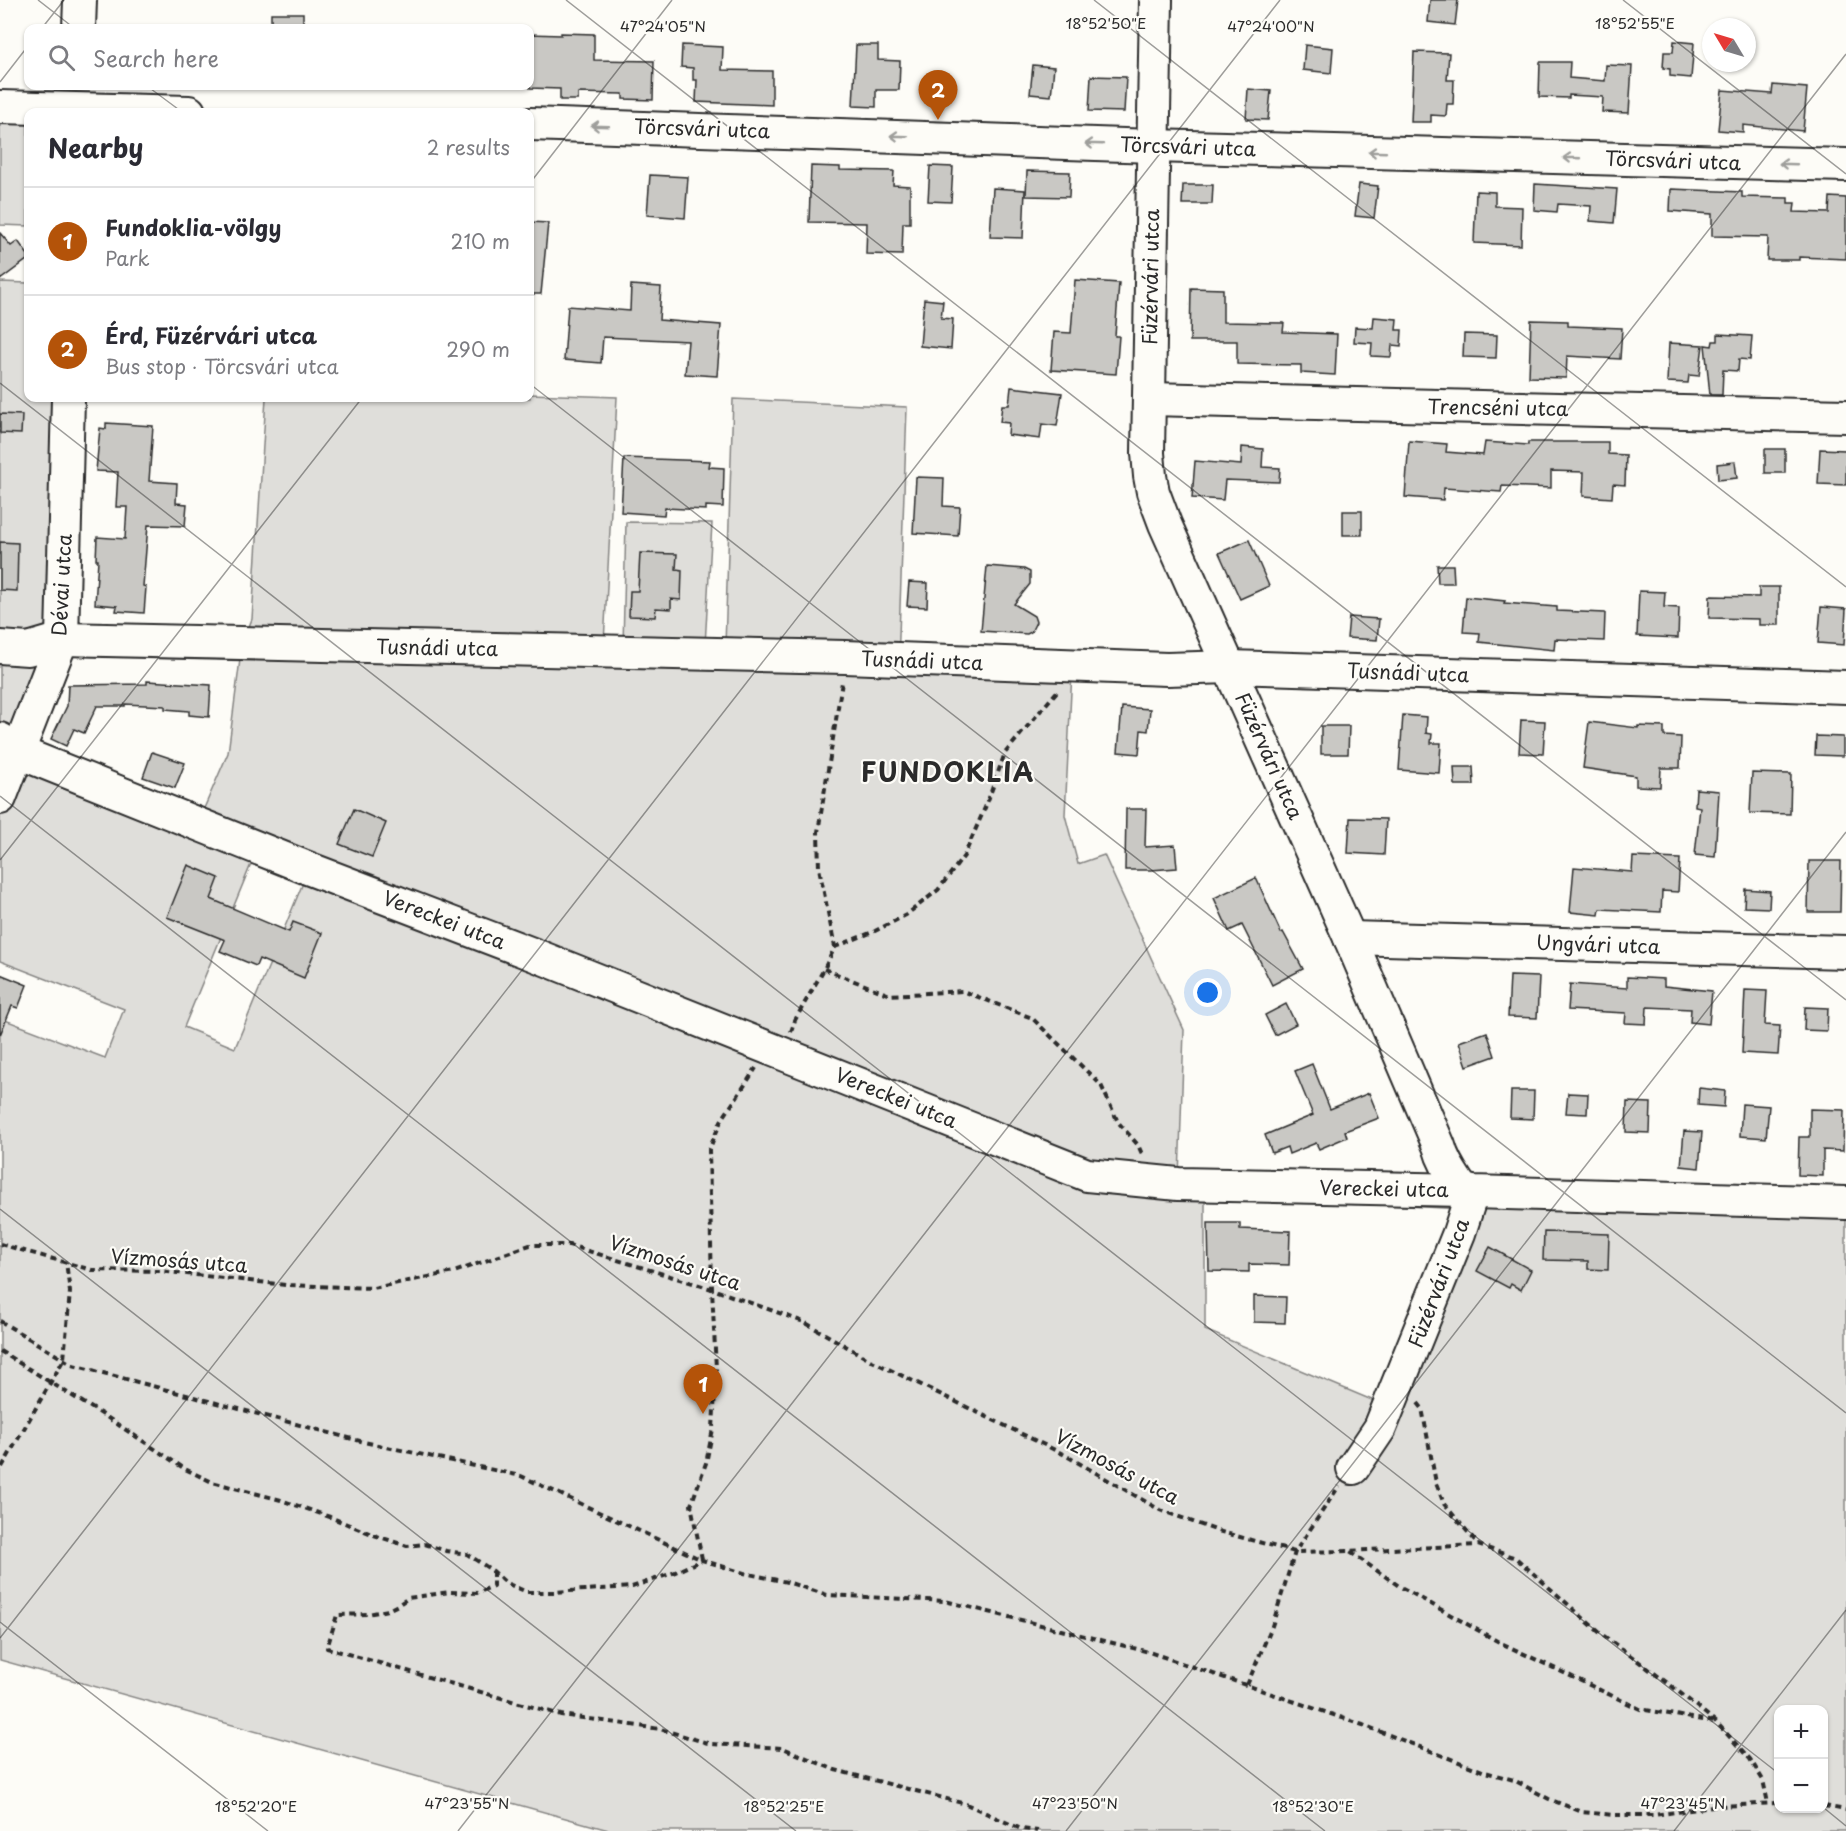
<!DOCTYPE html>
<html lang="en">
<head>
<meta charset="utf-8">
<style>
	body { margin:0; font-family:"Playpen Sans",sans-serif; background:#f7f7f7; color:#2b2b33 }
	.controls { position:absolute; right:18px; bottom:18px; display:grid; overflow:hidden; border-radius:12px; box-shadow:0 2px 4px #0004 }
	.controls button { width:54px; height:54px; display:grid; place-items:center; padding:0; border:0; border-bottom:2px solid #e1e1e2; background:#fff; color:#2b2b33; font:30px sans-serif }
	.compass { position:absolute; left:1702px; top:18px; width:54px; height:54px; border-radius:50%; background:#fff; box-shadow:0 2px 4px #0004; rotate:308deg }
	.you { position:absolute; left:1208px; top:993px; width:21px; height:21px; margin:-15px; border:4px solid #fff; border-radius:50%; background:#1a73e8; box-shadow:0 0 0 9px #1a73e833 }
	.badge { display:grid; place-items:center; width:39px; height:39px; border-radius:50%; background:#b45309; color:#fff; font-size:20px; font-weight:700 }
	.pin { position:absolute; translate:-50% -50px; filter:drop-shadow(0 2px 3px #0008) }
	.pin::after { content:''; position:absolute; top:32px; width:21px; height:18px; background:inherit; clip-path:polygon(0 0,100% 0,50% 100%) }
	.list { margin:0; padding:0; list-style:none }
	h2 { display:flex; justify-content:space-between; align-items:center; height:78px; margin:0; padding:0 24px; font-size:26px }
	h2 small { font-size:20px; font-weight:400; color:#7c7c81 }
	.list li { display:grid; grid-template-columns:39px 1fr auto; gap:18px; align-items:center; box-sizing:border-box; height:108px; padding:0 24px; border-top:2px solid #e1e1e2 }
	.list b { display:block; font-size:22px; white-space:nowrap }
	.list p { margin:0; font-size:20px; white-space:nowrap; color:#7c7c81 }
	.list em { font-size:20px; font-style:normal; color:#7c7c81 }
	.icon { flex:none; width:33px; height:33px; fill:none; stroke:currentColor; stroke-width:2; stroke-linecap:round; stroke-linejoin:round }
	.map { position:relative; flex:none; width:1846px; height:1831px; overflow:hidden }
	.search { position:absolute; background:#fff; box-shadow:0 2px 4px #0004; left:24px; top:24px; width:510px; height:66px; display:flex; align-items:center; gap:15px; box-sizing:border-box; padding:0 21px; border-radius:12px; color:#7c7c81; font-size:22px }
	.panel { position:absolute; background:#fff; box-shadow:0 2px 4px #0004; left:24px; top:108px; width:510px; height:294px; border-radius:12px }
	.map>svg:first-child { display:block }
	.green { fill:#dfdeda; stroke:#858482; stroke-width:1.5; fill-rule:evenodd }
	.building { fill:#c9c8c4; stroke:#2b2b2b; stroke-width:1.5 }
	.lines { fill:none; stroke-linecap:round; stroke-linejoin:round }
	.minor-casing { stroke:#2b2b2b; stroke-width:36 }
	.path { stroke:#2b2b2b; stroke-width:4; stroke-dasharray:6 4.5; stroke-linecap:butt }
	.minor { stroke:#fdfcf7; stroke-width:32 }
	.oneway { stroke:#9e9e9b }
	.ticks { fill:none; stroke:#2b2b2b; stroke-width:1.5; stroke-opacity:0.45 }
	.labels { text-anchor:middle; stroke-width:4.5; stroke-linejoin:round; paint-order:stroke }
	.street-label { font-size:20px; fill:#2b2b2b; stroke:#fdfcf7 }
	.district-label { font-size:26px; font-weight:bold; letter-spacing:1.5px; fill:#2b2b2b; stroke:#fdfcf7 }
	.ticks-label { font-size:15px; text-anchor:middle; fill:#2b2b2b; stroke:#fdfcf7; stroke-width:4.5; stroke-linejoin:round; paint-order:stroke }
</style>
</head>
<body>
<div class="map">
<svg width="1846" height="1831" viewBox="0 0 1846 1831">
	<rect width="100%" height="100%" fill="#fdfcf7"/>
	<filter id="ink" filterUnits="userSpaceOnUse"><feTurbulence type="fractalNoise" baseFrequency=".0167" numOctaves="2"/><feDisplacementMap in="SourceGraphic" scale="12" xChannelSelector="R" yChannelSelector="G"/><feConvolveMatrix kernelMatrix="1 2 1 2 8 2 1 2 1" color-interpolation-filters="sRGB"/></filter>
	<g filter="url(#ink)">
		<g class="green">
			<polygon points="0,112 28,113 28,226 0,225"/>
			<path d="M 0,282 L 28,283 L 28,398 L 58,398 L 51,628 L 11,738 L 202,813 L 228,753 L 242,644 L 252,619 L 266,398 L 530,398 L 530,394 L 617,397 L 604,643 L 623,645 L 626,522 L 712,523 L 705,645 L 725,646 L 733,399 L 907,407 L 898,664 L 1072,671 L 1065,815 L 1078,864 L 1104,855 L 1184,1030 L 1179,1178 L 1846,1209 L 1846,1831 L 612,1831 L 0,1660 L 0,1018 L 105,1058 L 124,1009 L 0,961 ZM 254,857 L 305,878 L 235,1048 L 184,1027 ZM 1205,1195 L 1462,1209 L 1379,1403 L 1205,1330 ZM 1778,1710 L 1824,1710 L 1824,1808 L 1778,1808 Z"/>
		</g>
		<g class="building">
			<polygon points="1430,0 1458,0 1455,25 1428,22"/>
			<rect x="271" y="13" width="32" height="15"/>
			<polygon points="561,33 594,34 594,60 654,61 653,100 623,99 623,94 578,93 578,100 560,100 560,89 530,88 530,34 561,35"/>
			<polygon points="1674,41 1694,43 1691,78 1670,76 1670,69 1663,68 1664,52 1673,52"/>
			<polygon points="682,45 723,47 722,70 772,71 772,105 696,102 697,80 693,80 693,68 681,67"/>
			<polygon points="856,45 878,45 878,60 900,61 899,90 876,90 876,107 853,106"/>
			<polygon points="1305,45 1333,48 1331,73 1303,70"/>
			<polygon points="1414,52 1449,53 1447,80 1454,80 1453,104 1447,104 1446,116 1431,115 1431,122 1411,122"/>
			<polygon points="1540,62 1570,62 1569,78 1605,81 1606,65 1632,66 1629,113 1602,112 1603,97 1569,95 1569,98 1539,97"/>
			<polygon points="1033,65 1054,67 1051,96 1030,94"/>
			<polygon points="1091,76 1126,77 1124,112 1089,111"/>
			<polygon points="1773,85 1807,88 1803,131 1743,125 1743,132 1718,130 1722,90 1772,94"/>
			<polygon points="1248,89 1271,91 1268,120 1246,119"/>
			<polygon points="811,166 840,167 840,170 894,171 893,185 910,186 910,223 903,223 902,255 866,254 867,223 809,222"/>
			<polygon points="930,166 953,167 951,202 928,201"/>
			<polygon points="1027,171 1070,172 1069,197 1026,196"/>
			<polygon points="650,175 688,177 685,218 647,215"/>
			<polygon points="1359,184 1378,186 1374,218 1355,216"/>
			<polygon points="1535,184 1617,189 1614,223 1590,221 1591,206 1558,204 1557,212 1534,210"/>
			<polygon points="1183,185 1213,185 1212,204 1182,204"/>
			<polygon points="993,188 1025,190 1023,238 990,237"/>
			<polygon points="1671,189 1742,192 1742,197 1788,198 1788,203 1795,203 1794,212 1829,213 1830,197 1846,198 1846,259 1799,257 1799,260 1767,260 1768,237 1712,236 1712,214 1670,211"/>
			<polygon points="1476,191 1495,192 1495,206 1522,207 1521,245 1474,243"/>
			<polygon points="530,222 548,223 541,294 530,294"/>
			<polygon points="0,233 11,246 18,241 28,255 28,259 0,280"/>
			<polygon points="1075,280 1119,283 1115,336 1119,336 1116,374 1051,370 1054,332 1071,333"/>
			<polygon points="631,285 661,287 659,320 721,325 717,376 685,374 688,341 603,337 601,363 564,360 568,306 630,311"/>
			<polygon points="1191,288 1223,289 1223,322 1284,323 1283,332 1337,334 1335,375 1301,373 1301,365 1237,364 1237,341 1190,341"/>
			<polygon points="924,299 943,301 941,318 953,319 951,349 920,346"/>
			<polygon points="1374,317 1397,319 1396,330 1402,330 1401,346 1392,345 1391,357 1371,356 1372,343 1354,342 1355,327 1373,328"/>
			<polygon points="1531,320 1568,321 1568,326 1622,328 1620,359 1567,356 1566,378 1529,377"/>
			<polygon points="1464,334 1497,335 1496,358 1463,357"/>
			<polygon points="1718,334 1752,336 1750,360 1739,359 1738,371 1723,370 1722,395 1710,395 1705,345 1712,346 1713,341 1718,341"/>
			<polygon points="1669,343 1703,345 1699,376 1689,375 1688,383 1667,382"/>
			<polygon points="1011,387 1062,393 1057,426 1042,424 1040,439 1008,435 1009,423 1000,422 1002,405 1009,405"/>
			<polygon points="0,414 22,415 21,434 0,433"/>
			<polygon points="106,423 153,426 149,481 177,483 176,503 187,504 185,526 148,525 143,586 146,587 144,613 116,611 117,606 95,604 98,560 96,560 97,537 125,539 127,507 116,507 118,472 96,471 100,428 106,429"/>
			<polygon points="1409,441 1447,444 1446,452 1483,455 1485,442 1528,445 1528,442 1608,442 1608,454 1626,455 1625,485 1613,484 1612,498 1583,496 1584,472 1551,471 1551,488 1502,486 1501,492 1444,488 1443,500 1405,497"/>
			<polygon points="1242,447 1263,449 1262,467 1280,468 1279,482 1225,480 1223,500 1192,498 1195,461 1241,465"/>
			<rect x="1765" y="449" width="20" height="24"/>
			<polygon points="1820,449 1846,450 1846,485 1818,484"/>
			<polygon points="624,458 710,461 709,467 724,468 723,507 706,506 706,510 665,508 664,515 621,512"/>
			<polygon points="1735,462 1737,478 1718,480 1717,464"/>
			<polygon points="916,477 944,478 943,506 960,507 958,536 913,533"/>
			<rect x="1343" y="511" width="19" height="24"/>
			<polygon points="1249,540 1269,586 1240,599 1219,553"/>
			<polygon points="0,542 18,543 17,591 0,590"/>
			<polygon points="640,553 677,554 676,569 682,570 681,600 671,599 671,609 656,608 655,617 629,616 630,591 638,591"/>
			<polygon points="1437,565 1453,565 1454,583 1438,583"/>
			<polygon points="987,566 1024,569 1030,572 1030,584 1014,604 1034,616 1036,622 1031,632 1027,634 981,631"/>
			<polygon points="909,582 928,583 927,607 907,606"/>
			<polygon points="1759,587 1779,587 1779,625 1759,625 1759,619 1709,618 1710,596 1759,597"/>
			<polygon points="1639,591 1665,592 1664,607 1679,608 1678,638 1637,636"/>
			<polygon points="1466,597 1505,601 1504,603 1557,607 1557,611 1605,613 1604,641 1555,639 1554,650 1479,642 1480,633 1463,632"/>
			<polygon points="1821,607 1846,609 1844,645 1818,643"/>
			<polygon points="1349,617 1379,619 1377,640 1347,638"/>
			<polygon points="147,681 211,685 209,717 189,715 189,711 165,709 165,706 125,704 125,706 97,706 84,733 74,729 66,746 51,739 67,706 68,685 147,684"/>
			<polygon points="1122,707 1150,709 1148,731 1141,730 1139,754 1118,752"/>
			<polygon points="1403,715 1427,717 1426,733 1432,734 1431,743 1441,743 1439,773 1399,770"/>
			<polygon points="1521,720 1545,721 1543,754 1519,753"/>
			<polygon points="1589,722 1638,728 1638,726 1664,727 1664,736 1681,737 1680,768 1661,768 1660,787 1636,786 1636,776 1583,768"/>
			<polygon points="1321,726 1349,726 1348,754 1321,754"/>
			<polygon points="1816,736 1843,737 1843,756 1815,755"/>
			<polygon points="152,752 185,763 175,788 143,777"/>
			<polygon points="1454,767 1473,767 1474,785 1455,785"/>
			<polygon points="1752,773 1791,774 1790,814 1750,813"/>
			<polygon points="1696,789 1719,791 1715,857 1695,855 1700,807 1695,806"/>
			<polygon points="354,809 386,823 372,857 339,844"/>
			<polygon points="1126,809 1146,809 1145,847 1175,845 1177,868 1151,870 1125,870"/>
			<polygon points="1350,818 1386,819 1384,855 1348,853"/>
			<polygon points="1633,857 1680,859 1678,892 1662,891 1661,912 1600,909 1599,915 1570,912 1574,867 1632,872"/>
			<polygon points="1809,861 1841,861 1840,912 1808,912"/>
			<polygon points="188,865 219,878 211,899 289,932 293,922 322,933 304,978 259,959 256,966 220,951 225,940 167,917"/>
			<polygon points="1256,878 1281,933 1283,932 1303,969 1272,985 1242,925 1229,931 1214,898"/>
			<polygon points="1745,889 1770,891 1769,908 1744,907"/>
			<polygon points="0,974 27,985 18,1008 12,1006 0,1035"/>
			<polygon points="1510,976 1539,977 1537,1018 1508,1017"/>
			<polygon points="1627,977 1664,979 1664,986 1712,991 1709,1024 1690,1022 1691,1009 1647,1007 1646,1024 1625,1023 1626,1013 1568,1010 1570,984 1627,988"/>
			<polygon points="1745,990 1767,991 1765,1025 1780,1026 1778,1055 1742,1053"/>
			<polygon points="1286,1004 1296,1024 1275,1035 1265,1015"/>
			<polygon points="1805,1007 1828,1008 1827,1031 1804,1030"/>
			<polygon points="1487,1032 1495,1056 1467,1066 1459,1042"/>
			<polygon points="1312,1064 1330,1109 1369,1093 1379,1118 1345,1131 1347,1137 1319,1149 1316,1143 1289,1154 1287,1147 1272,1153 1265,1135 1313,1115 1295,1071"/>
			<polygon points="1699,1088 1725,1091 1724,1107 1698,1105"/>
			<polygon points="1511,1091 1534,1091 1533,1119 1510,1118"/>
			<polygon points="1568,1093 1588,1094 1587,1114 1566,1113"/>
			<polygon points="1627,1102 1651,1103 1650,1133 1626,1132"/>
			<polygon points="1742,1104 1769,1106 1766,1138 1740,1136"/>
			<polygon points="1810,1109 1844,1110 1843,1151 1823,1150 1823,1176 1798,1175 1799,1137 1810,1137"/>
			<polygon points="1684,1131 1702,1132 1699,1168 1681,1166"/>
			<polygon points="1208,1223 1240,1223 1240,1229 1290,1231 1289,1265 1249,1264 1249,1272 1209,1271"/>
			<polygon points="1544,1232 1609,1234 1608,1270 1588,1269 1588,1261 1543,1260"/>
			<polygon points="1490,1247 1531,1270 1521,1290 1511,1284 1509,1288 1477,1271"/>
			<polygon points="1254,1296 1286,1297 1285,1323 1254,1322"/>
		</g>
		<g class="lines">
			<defs>
				<g id="minor">
					<path d="M 1156,0 L 1148,453 L 1150,476 L 1153,492 L 1165,524 L 1350,938 L 1439,1146 C 1445,1169 1459,1181 1469,1202 L 1459,1233 L 1380,1428 L 1353,1468"/>
					<polyline points="79,28 80,0"/>
					<polyline points="0,107 189,112"/>
					<polyline points="530,124 1153,146 1846,165"/>
					<polyline points="1150,399 1846,416"/>
					<polyline points="0,647 28,649 62,639 845,657 1167,669 1230,667 1846,687"/>
					<polyline points="0,739 18,752 310,869 540,957 1087,1175 1178,1184 1464,1190 1473,1192 1846,1203"/>
					<polyline points="0,798 62,639 68,398"/>
					<polyline points="1350,938 1846,952"/>
				</g>
			</defs>
			<use href="#minor" class="minor-casing"/>
			<g class="path">
				<polyline points="835,947 875,931 906,915 938,890 964,856 987,803 1005,753 1059,689"/>
				<polyline points="824,969 890,995 963,991 1032,1018 1101,1085 1118,1122 1138,1145 1142,1154"/>
				<polyline points="791,1032 795,1020 824,969 835,947 819,868 818,832 842,682"/>
				<polyline points="0,1244 92,1270 160,1271 286,1285 373,1288 454,1272 530,1245 569,1245 712,1289 804,1322 870,1360 1063,1454 1160,1510 1218,1531 1295,1552 1348,1551 1478,1545 1516,1558 1600,1633 1669,1684 1716,1722 1750,1759 1763,1780 1768,1803"/>
				<polyline points="0,1321 73,1365 364,1442 521,1476 702,1560"/>
				<polyline points="0,1351 108,1418 185,1469 212,1482 281,1500 330,1517 374,1535 407,1546 425,1544 446,1551 467,1554 493,1571 506,1583 527,1592 554,1592 632,1587 673,1573 702,1560 744,1573 787,1582 827,1595 945,1601 1149,1652 1363,1725 1485,1772 1514,1780 1549,1799 1582,1812 1614,1815 1654,1815 1720,1806 1778,1803"/>
				<polyline points="1418,1403 1422,1408 1436,1483 1444,1504 1478,1544"/>
				<polyline points="2,1467 64,1359 70,1292 66,1262"/>
				<polyline points="1350,1552 1399,1586 1499,1642 1640,1709 1715,1722"/>
				<polyline points="702,1559 691,1505 706,1463 713,1429 716,1369 712,1289 709,1150 721,1121 756,1068"/>
				<polyline points="493,1571 493,1586 477,1593 450,1592 408,1598 398,1605 388,1610 368,1614 337,1615 327,1648 561,1715 660,1729 711,1744 783,1748 835,1770 966,1804 1021,1829 1038,1831"/>
				<polyline points="1247,1685 1272,1626 1295,1552 1339,1486"/>
				<polyline points="1824,1806 1846,1810"/>
			</g>
			<use href="#minor" class="minor"/>
		</g>
		<defs><path id="oneway-shaft" d="M-6 0H5M1.5-3L5.5 0L1.5 3" fill="none" stroke-width="1.6" stroke-linecap="round" stroke-linejoin="round" transform="scale(1.5)"/></defs>
		<g class="oneway">
			<use href="#oneway-shaft" transform="translate(600 126) rotate(-178)"/>
			<use href="#oneway-shaft" transform="translate(899 136) rotate(-178)"/>
			<use href="#oneway-shaft" transform="translate(1094 144) rotate(-178)"/>
			<use href="#oneway-shaft" transform="translate(1377 152) rotate(-178)"/>
			<use href="#oneway-shaft" transform="translate(1572 158) rotate(-178)"/>
			<use href="#oneway-shaft" transform="translate(1788 164) rotate(-178)"/>
		</g>
	</g>
	<path class="ticks" d="M 38,0 L 74,28M 566,0 L 1846,1000M 1094,0 L 1846,587M 1623,0 L 1846,174M 42,28 L 64,0M 0,82 L 28,46M 147,86 L 182,112M 530,183 L 672,0M 0,383 L 1778,1773M 530,384 L 1846,1413M 0,796 L 1325,1831M 0,860 L 362,398M 0,1209 L 796,1831M 0,1622 L 268,1831M 0,1638 L 1280,0M 1824,1808 L 1846,1826M 458,1831 L 1846,54M 1066,1831 L 1846,832M 1674,1831 L 1846,1610"/>
	<g class="labels">
		<g class="street-label">
			<text transform="translate(702 129) rotate(2)" y="7">Törcsvári utca</text>
			<text transform="translate(1188 147) rotate(2)" y="7">Törcsvári utca</text>
			<text transform="translate(1673 161) rotate(2)" y="7">Törcsvári utca</text>
			<text transform="translate(1151 277) rotate(-89)" y="7">Füzérvári utca</text>
			<text transform="translate(1498 408) rotate(1)" y="7">Trencséni utca</text>
			<text transform="translate(62 585) rotate(-87)" y="7">Dévai utca</text>
			<text transform="translate(437 648) rotate(1)" y="7">Tusnádi utca</text>
			<text transform="translate(922 661) rotate(2)" y="7">Tusnádi utca</text>
			<text transform="translate(1408 673) rotate(2)" y="7">Tusnádi utca</text>
			<text transform="translate(1269 756) rotate(66)" y="7">Füzérvári utca</text>
			<text transform="translate(444 920) rotate(21)" y="7">Vereckei utca</text>
			<text transform="translate(1598 945) rotate(2)" y="7">Ungvári utca</text>
			<text transform="translate(896 1098) rotate(22)" y="7">Vereckei utca</text>
			<text transform="translate(1384 1189) rotate(1)" y="7">Vereckei utca</text>
			<text transform="translate(179 1261) rotate(4)" y="7">Vízmosás utca</text>
			<text transform="translate(675 1263) rotate(18)" y="7">Vízmosás utca</text>
			<text transform="translate(1439 1283) rotate(-69)" y="7">Füzérvári utca</text>
			<text transform="translate(1117 1467) rotate(28)" y="7">Vízmosás utca</text>
		</g>
		<g class="district-label">
			<text x="948" y="782">FUNDOKLIA</text>
		</g>
	</g>
	<g class="ticks-label">
		<text x="1106" y="29">18°52'50"E</text>
		<text x="1635" y="29">18°52'55"E</text>
		<text x="663" y="32">47°24'05"N</text>
		<text x="1271" y="32">47°24'00"N</text>
		<text x="467" y="1809">47°23'55"N</text>
		<text x="1075" y="1809">47°23'50"N</text>
		<text x="1683" y="1809">47°23'45"N</text>
		<text x="256" y="1812">18°52'20"E</text>
		<text x="784" y="1812">18°52'25"E</text>
		<text x="1313" y="1812">18°52'30"E</text>
	</g>
</svg>
<div class="controls">
<button>+</button>
<button>−</button>
</div>
<svg class="compass" viewBox="-18 -18 36 36"><path d="M0-13l5 13h-10z" fill="#e53935"/><path d="M0 13l5-13h-10z" fill="#7c7c81"/></svg>
<div class="you"></div>
<div class="pin badge" style="left:703px;top:1414px">1</div>
<div class="pin badge" style="left:938px;top:120px">2</div>
<div class="search"><svg class="icon" aria-label="search" viewBox="0 0 24 24"><circle cx="10" cy="10" r="6"/><path d="M15 15l6 6"/></svg>Search here</div>
<section class="panel">
<h2>Nearby<small>2 results</small></h2>
<ul class="list">
<li><span class="badge">1</span><div><b>Fundoklia-völgy</b><p>Park</p></div><em>210 m</em></li>
<li><span class="badge">2</span><div><b>Érd, Füzérvári utca</b><p>Bus stop · Törcsvári utca</p></div><em>290 m</em></li>
</ul>
</section>
</div>
</body>
</html>
